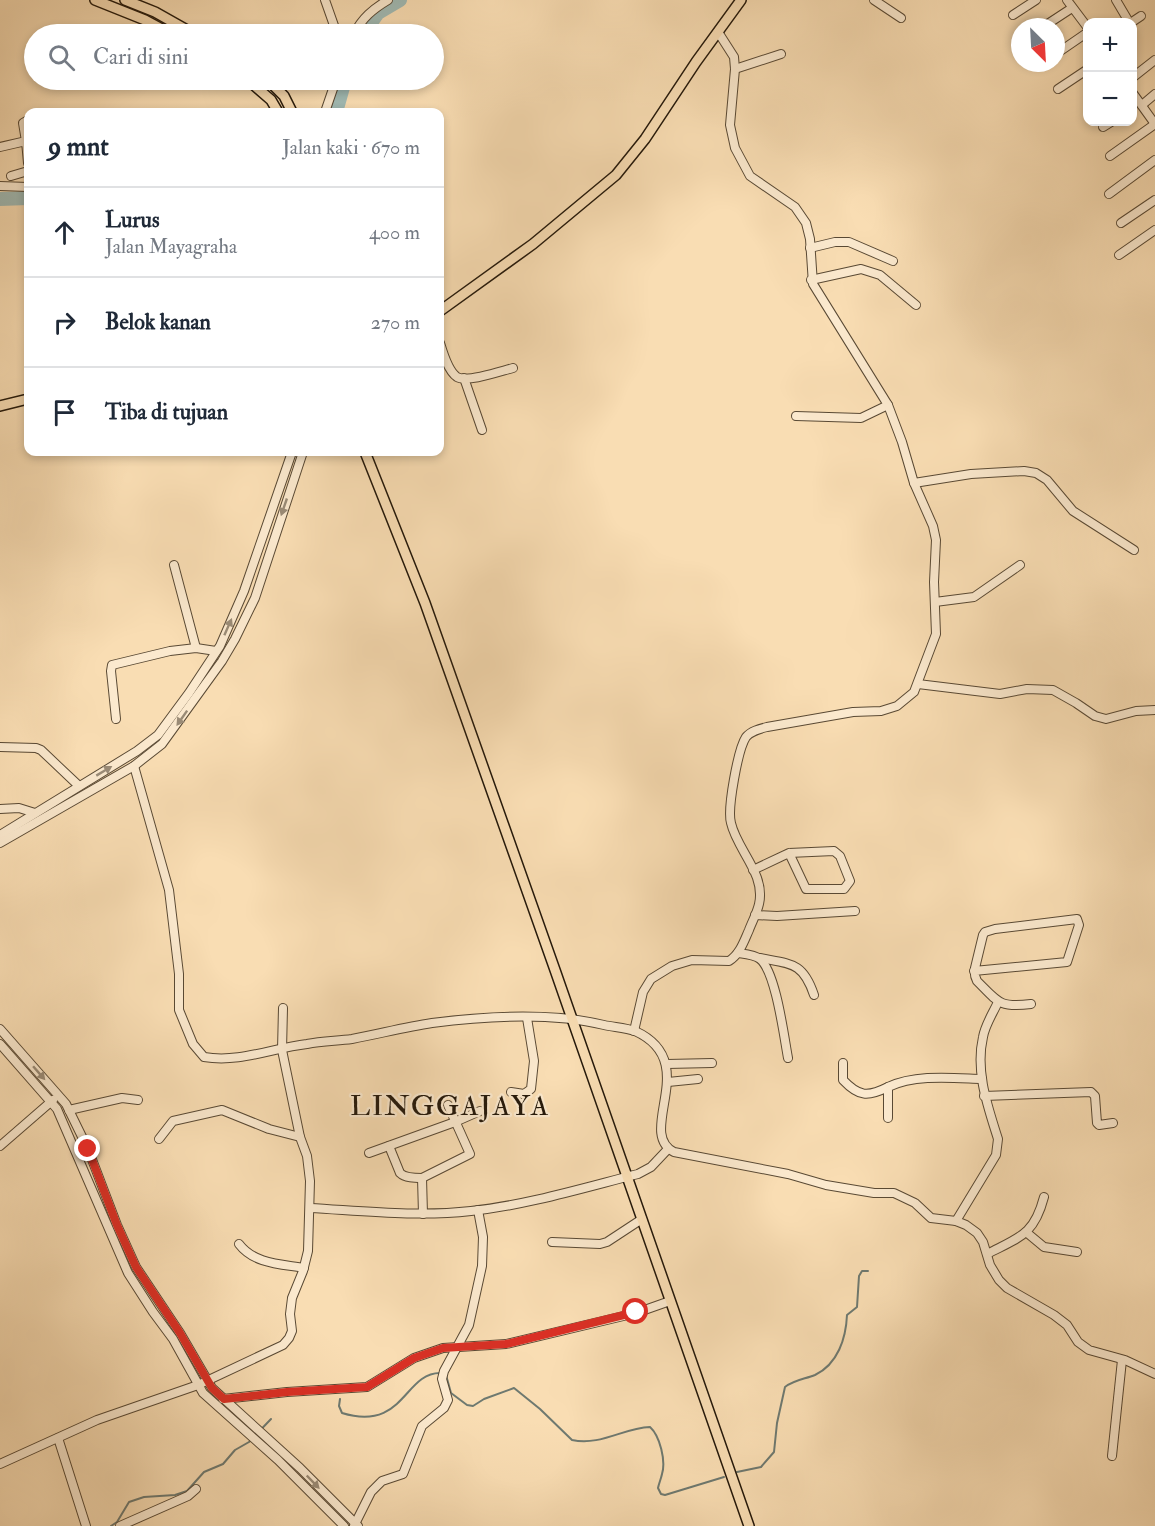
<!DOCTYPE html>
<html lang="id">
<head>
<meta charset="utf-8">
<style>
	body { margin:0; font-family:"IM FELL Double Pica",serif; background:#f2f2f3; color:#1f2937 }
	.controls { position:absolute; right:18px; top:18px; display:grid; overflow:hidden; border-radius:12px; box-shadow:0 3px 9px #0003 }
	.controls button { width:54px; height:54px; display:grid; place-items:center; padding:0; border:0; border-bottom:2px solid #e0e1e3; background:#fff; color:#1f2937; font:30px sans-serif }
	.compass { position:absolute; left:1011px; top:18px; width:54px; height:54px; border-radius:50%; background:#fff; box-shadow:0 3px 9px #0003; rotate:156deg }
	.stop { position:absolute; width:18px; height:18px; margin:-14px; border:4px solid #d93025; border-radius:50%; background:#fff }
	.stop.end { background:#d93025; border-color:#fff; box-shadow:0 2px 6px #0008 }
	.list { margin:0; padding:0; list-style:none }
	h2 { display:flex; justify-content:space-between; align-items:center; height:78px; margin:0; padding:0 24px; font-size:26px }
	h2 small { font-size:20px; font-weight:400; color:#747a83 }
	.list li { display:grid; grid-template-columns:39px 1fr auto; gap:18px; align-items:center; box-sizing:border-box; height:90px; padding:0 24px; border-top:2px solid #e0e1e3 }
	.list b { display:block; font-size:22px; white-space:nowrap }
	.list p { margin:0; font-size:20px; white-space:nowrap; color:#747a83 }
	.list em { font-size:20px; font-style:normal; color:#747a83 }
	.icon { flex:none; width:33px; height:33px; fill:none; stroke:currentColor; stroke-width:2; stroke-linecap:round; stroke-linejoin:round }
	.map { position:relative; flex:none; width:1155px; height:1526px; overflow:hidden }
	.search { position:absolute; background:#fff; box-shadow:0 3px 9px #0003; left:24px; top:24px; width:420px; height:66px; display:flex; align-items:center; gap:15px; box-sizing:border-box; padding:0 21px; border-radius:33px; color:#747a83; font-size:22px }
	.panel { position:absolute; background:#fff; box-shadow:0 3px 9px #0003; left:24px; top:108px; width:420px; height:348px; border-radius:12px }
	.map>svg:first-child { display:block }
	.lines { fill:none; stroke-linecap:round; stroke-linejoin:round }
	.stream { stroke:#6e7970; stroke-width:2 }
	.river { stroke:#a0bab4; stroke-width:14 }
	.minor-casing { stroke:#594934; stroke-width:10 }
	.major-casing { stroke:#24180a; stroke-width:12 }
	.minor { stroke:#fbe9ce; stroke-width:8 }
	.major { stroke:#f9ddb3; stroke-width:9 }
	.oneway { fill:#9a8b76 }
	.route { stroke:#d93025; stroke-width:8 }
	.labels { text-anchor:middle; stroke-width:4.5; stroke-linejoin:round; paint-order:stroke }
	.quarter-label { font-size:28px; letter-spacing:1.5px; fill:#24180a; stroke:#fbe9ce }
</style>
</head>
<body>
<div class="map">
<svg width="1155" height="1526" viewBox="0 0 1155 1526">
	<rect width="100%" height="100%" fill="#f9ddb3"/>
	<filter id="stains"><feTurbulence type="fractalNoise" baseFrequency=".00333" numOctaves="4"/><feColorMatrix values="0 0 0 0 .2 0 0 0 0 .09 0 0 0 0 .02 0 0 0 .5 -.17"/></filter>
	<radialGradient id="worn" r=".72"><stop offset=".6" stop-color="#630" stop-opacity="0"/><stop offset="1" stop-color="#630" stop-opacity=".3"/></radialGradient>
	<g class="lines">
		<g class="stream">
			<path d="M 446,1375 L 451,1393 L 467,1405 L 473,1406 L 484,1399 L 514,1388 L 540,1409 L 572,1440 C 601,1446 623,1428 650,1427 C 660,1436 666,1461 662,1474 C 661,1479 659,1483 658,1488 L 661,1494 L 665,1495 L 724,1477"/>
			<path d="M 340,1399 L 339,1406 L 342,1413 C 404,1432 404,1373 440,1373"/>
			<path d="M 737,1472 L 761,1467 L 774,1452 L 777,1423 L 785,1387 C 794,1380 805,1379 815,1375 C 838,1364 846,1338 847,1315 L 857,1307 L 859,1276 L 862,1271 L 868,1271"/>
			<polyline points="111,1526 117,1522 129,1502 144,1497 175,1495 187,1491 204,1472 223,1464 235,1450 249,1442 271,1419"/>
		</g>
		<g class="river">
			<polyline points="363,34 378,13 400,0"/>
			<polyline points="336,112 345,80"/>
			<polyline points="0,199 28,198"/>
		</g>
		<defs>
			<g id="minor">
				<polyline points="325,0 337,34"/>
				<polyline points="874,0 901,18"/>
				<polyline points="1067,0 1088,28"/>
				<polyline points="1116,0 1129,22"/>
				<polyline points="1013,15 1036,0"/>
				<polyline points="1132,22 1141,16"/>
				<polyline points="1043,27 1072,8"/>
				<path d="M 354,34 C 362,18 373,9 388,0"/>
				<polyline points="1056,54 1088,32"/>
				<polyline points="1041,64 1043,63"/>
				<polyline points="735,69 781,54"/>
				<polyline points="1132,78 1155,60"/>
				<polyline points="1058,89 1088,69"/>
				<polyline points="1132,92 1155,124"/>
				<polyline points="1142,105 1155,94"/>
				<polyline points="325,112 336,80"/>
				<polyline points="28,120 23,123 26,141 28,141"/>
				<polyline points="1103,127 1111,122"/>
				<polyline points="0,147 26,141 28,163"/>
				<polyline points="1110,156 1155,124"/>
				<polyline points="11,176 28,171"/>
				<polyline points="0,186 28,187"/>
				<polyline points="1109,194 1155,160"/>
				<polyline points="1121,223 1155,200"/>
				<polyline points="810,248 835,242 849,242 893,261"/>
				<polyline points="1119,255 1155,230"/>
				<polyline points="811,280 861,269 880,275 916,305"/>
				<path d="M 440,343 C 443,353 448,371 457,377 C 467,383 501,371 513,368"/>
				<polyline points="464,378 482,430"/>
				<polyline points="796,416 861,418 888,405"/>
				<polyline points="914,483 971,474 1024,471 1036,473 1047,480 1073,511 1134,550"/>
				<polyline points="174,565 196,648"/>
				<polyline points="935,602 974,597 1020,565"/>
				<polyline points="918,684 1000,694 1027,689 1053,690 1076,703 1095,716 1106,719 1136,711 1155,710"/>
				<polyline points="116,719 111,671 112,665 170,651 196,648 216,651"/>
				<polyline points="0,747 36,748 41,750 79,786"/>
				<path d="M 134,766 L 169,890 L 179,974 L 179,1010 L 193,1044 L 204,1057 C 240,1063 272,1048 307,1044 C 322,1041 337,1041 352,1039 C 379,1034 405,1027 432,1023 C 486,1016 551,1012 604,1025 C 613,1027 626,1028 635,1031 C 703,1062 635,1132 674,1152 L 788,1174 L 826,1185 L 874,1193 L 894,1193 L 915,1203 L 931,1218 L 956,1221 L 966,1225 L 977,1233 L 983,1242 L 990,1265 L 999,1280 L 1007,1288 L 1054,1315 L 1067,1325 L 1078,1342 L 1089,1350 L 1125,1360 L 1155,1374"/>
				<polyline points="0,809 19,808 35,813"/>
				<polyline points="0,835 137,751 158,735 189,693 220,646 244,591 292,452"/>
				<polyline points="0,843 134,766 162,744 222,661 235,639 255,598 303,452"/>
				<polyline points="753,870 789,853 834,851 840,856 850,881 844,889 806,889 789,853"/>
				<polyline points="755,915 777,916 855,911"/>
				<path d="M 738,953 C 745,954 755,955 760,959 C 776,972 784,1037 788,1058"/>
				<path d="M 760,958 C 791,964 803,962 814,995"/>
				<path d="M 974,971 L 1067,962 L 1079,925 L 1077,919 L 995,929 L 985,932 L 983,935 L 975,968 C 974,973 975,977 977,981 C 998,1002 999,1008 1031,1004"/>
				<polyline points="0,1029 66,1104 88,1149 117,1225 136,1267 180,1333 212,1388 300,1468 358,1526"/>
				<path d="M 634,1031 L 643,992 L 651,979 L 672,966 L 692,960 L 729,961 C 740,954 744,941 749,930 C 752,922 757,913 759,904 C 766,874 737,850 731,823 C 727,809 738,749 746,737 C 751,731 759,729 767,727 L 853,712 L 881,711 L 897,706 L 914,692 L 936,634 L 934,582 L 936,540 L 933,526 L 914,483 L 902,442 L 888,405 L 813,284 L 810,239 L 806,223 L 795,207 L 750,176 L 735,148 L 730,125 L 735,69 L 734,57 L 718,32"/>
				<polyline points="0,1044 57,1109 128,1273 153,1312 173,1339 203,1393 278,1460 344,1526"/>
				<path d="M 843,1063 L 843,1080 C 859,1097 868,1097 888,1087"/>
				<polyline points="667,1064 712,1063"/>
				<polyline points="668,1082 698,1079"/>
				<polyline points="511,1092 524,1094 531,1089 534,1061 527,1018"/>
				<polyline points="984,1096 1091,1092 1095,1096 1097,1123 1099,1125 1113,1123"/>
				<polyline points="69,1110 122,1098 138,1100"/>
				<path d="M 888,1118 L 888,1087 C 916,1074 952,1078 982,1079"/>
				<polyline points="159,1139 173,1121 222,1110 269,1129 300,1137"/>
				<polyline points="0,1146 53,1100"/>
				<path d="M 389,1146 L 400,1173 C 405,1178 415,1178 422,1178 L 470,1154 L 448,1105"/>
				<polyline points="369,1153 455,1122 480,1111"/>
				<polyline points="422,1178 423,1214"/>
				<path d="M 310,1208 C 364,1211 418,1217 471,1211 C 527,1205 583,1188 638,1174 L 651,1167 L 668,1149"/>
				<path d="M 956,1221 L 996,1155 L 998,1139 C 988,1107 975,1072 983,1037 C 985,1025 993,1013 998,1002"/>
				<polyline points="1026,1232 1044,1247 1077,1252"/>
				<polyline points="552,1242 600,1244 607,1242 642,1219"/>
				<path d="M 239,1244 C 254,1264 281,1264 304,1268"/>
				<path d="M 987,1254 C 1020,1237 1034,1235 1044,1197"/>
				<polyline points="223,1399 287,1392 367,1387 414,1358 443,1348 506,1344 636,1313 670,1301"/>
				<polyline points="58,1438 86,1526"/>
				<polyline points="1112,1456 1122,1360"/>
				<polyline points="0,1464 97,1420 198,1385 283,1345 289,1338 292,1331 290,1314 292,1298 303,1271 308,1251 310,1181 307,1156 300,1137 282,1050 283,1008"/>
				<polyline points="120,1526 188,1496 196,1489"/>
				<polyline points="354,1526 371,1492 382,1481 403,1474 422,1426 444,1408 448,1400 442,1379 444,1371 469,1325 482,1266 483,1237 478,1210"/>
			</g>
			<g id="major">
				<polyline points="95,0 145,20 171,34"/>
				<polyline points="125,0 155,12 194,34"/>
				<polyline points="248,80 271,100 278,112"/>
				<polyline points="268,80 284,96 292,112"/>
				<polyline points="440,311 533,244 616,175 645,139 696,62 741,0"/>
				<polyline points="0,406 28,399"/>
				<polyline points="365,452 425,603 555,970 749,1526"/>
			</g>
		</defs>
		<use href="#minor" class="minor-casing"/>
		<use href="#major" class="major-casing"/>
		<use href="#minor" class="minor"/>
		<use href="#major" class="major"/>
	</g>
	<defs><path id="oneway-solid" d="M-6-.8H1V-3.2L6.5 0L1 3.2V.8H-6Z" transform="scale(1.5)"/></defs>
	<g class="oneway">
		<use href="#oneway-solid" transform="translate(284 507) rotate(109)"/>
		<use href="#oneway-solid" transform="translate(228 627) rotate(-66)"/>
		<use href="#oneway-solid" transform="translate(182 718) rotate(125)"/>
		<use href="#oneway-solid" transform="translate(104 771) rotate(-31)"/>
		<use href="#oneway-solid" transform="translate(39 1073) rotate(49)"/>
		<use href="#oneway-solid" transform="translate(313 1482) rotate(46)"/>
	</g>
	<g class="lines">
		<polyline class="route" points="88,1149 117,1225 136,1267 180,1333 212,1388 224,1399 287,1392 367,1387 414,1358 443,1348 506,1344 636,1312"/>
	</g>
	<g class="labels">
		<g class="quarter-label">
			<text x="450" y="1115">LINGGAJAYA</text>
		</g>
	</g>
	<rect width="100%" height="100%" filter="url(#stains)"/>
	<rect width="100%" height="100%" fill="url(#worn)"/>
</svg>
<div class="controls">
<button>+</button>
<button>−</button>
</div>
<svg class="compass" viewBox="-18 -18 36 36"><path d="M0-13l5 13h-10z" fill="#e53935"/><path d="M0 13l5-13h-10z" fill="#747a83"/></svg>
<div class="stop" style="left:636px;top:1312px"></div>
<div class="stop end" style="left:88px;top:1149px"></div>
<div class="search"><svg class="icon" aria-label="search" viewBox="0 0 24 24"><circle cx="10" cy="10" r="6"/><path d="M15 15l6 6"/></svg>Cari di sini</div>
<section class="panel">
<h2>9 mnt<small>Jalan kaki · 670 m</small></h2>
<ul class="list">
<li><svg class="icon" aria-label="ahead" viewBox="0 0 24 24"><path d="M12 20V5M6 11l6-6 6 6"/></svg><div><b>Lurus</b><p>Jalan Mayagraha</p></div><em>400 m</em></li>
<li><svg class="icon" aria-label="right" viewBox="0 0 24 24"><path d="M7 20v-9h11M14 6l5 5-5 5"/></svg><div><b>Belok kanan</b></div><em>270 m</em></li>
<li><svg class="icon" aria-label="arrive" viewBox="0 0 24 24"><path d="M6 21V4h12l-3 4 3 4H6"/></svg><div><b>Tiba di tujuan</b></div></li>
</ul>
</section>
</div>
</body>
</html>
